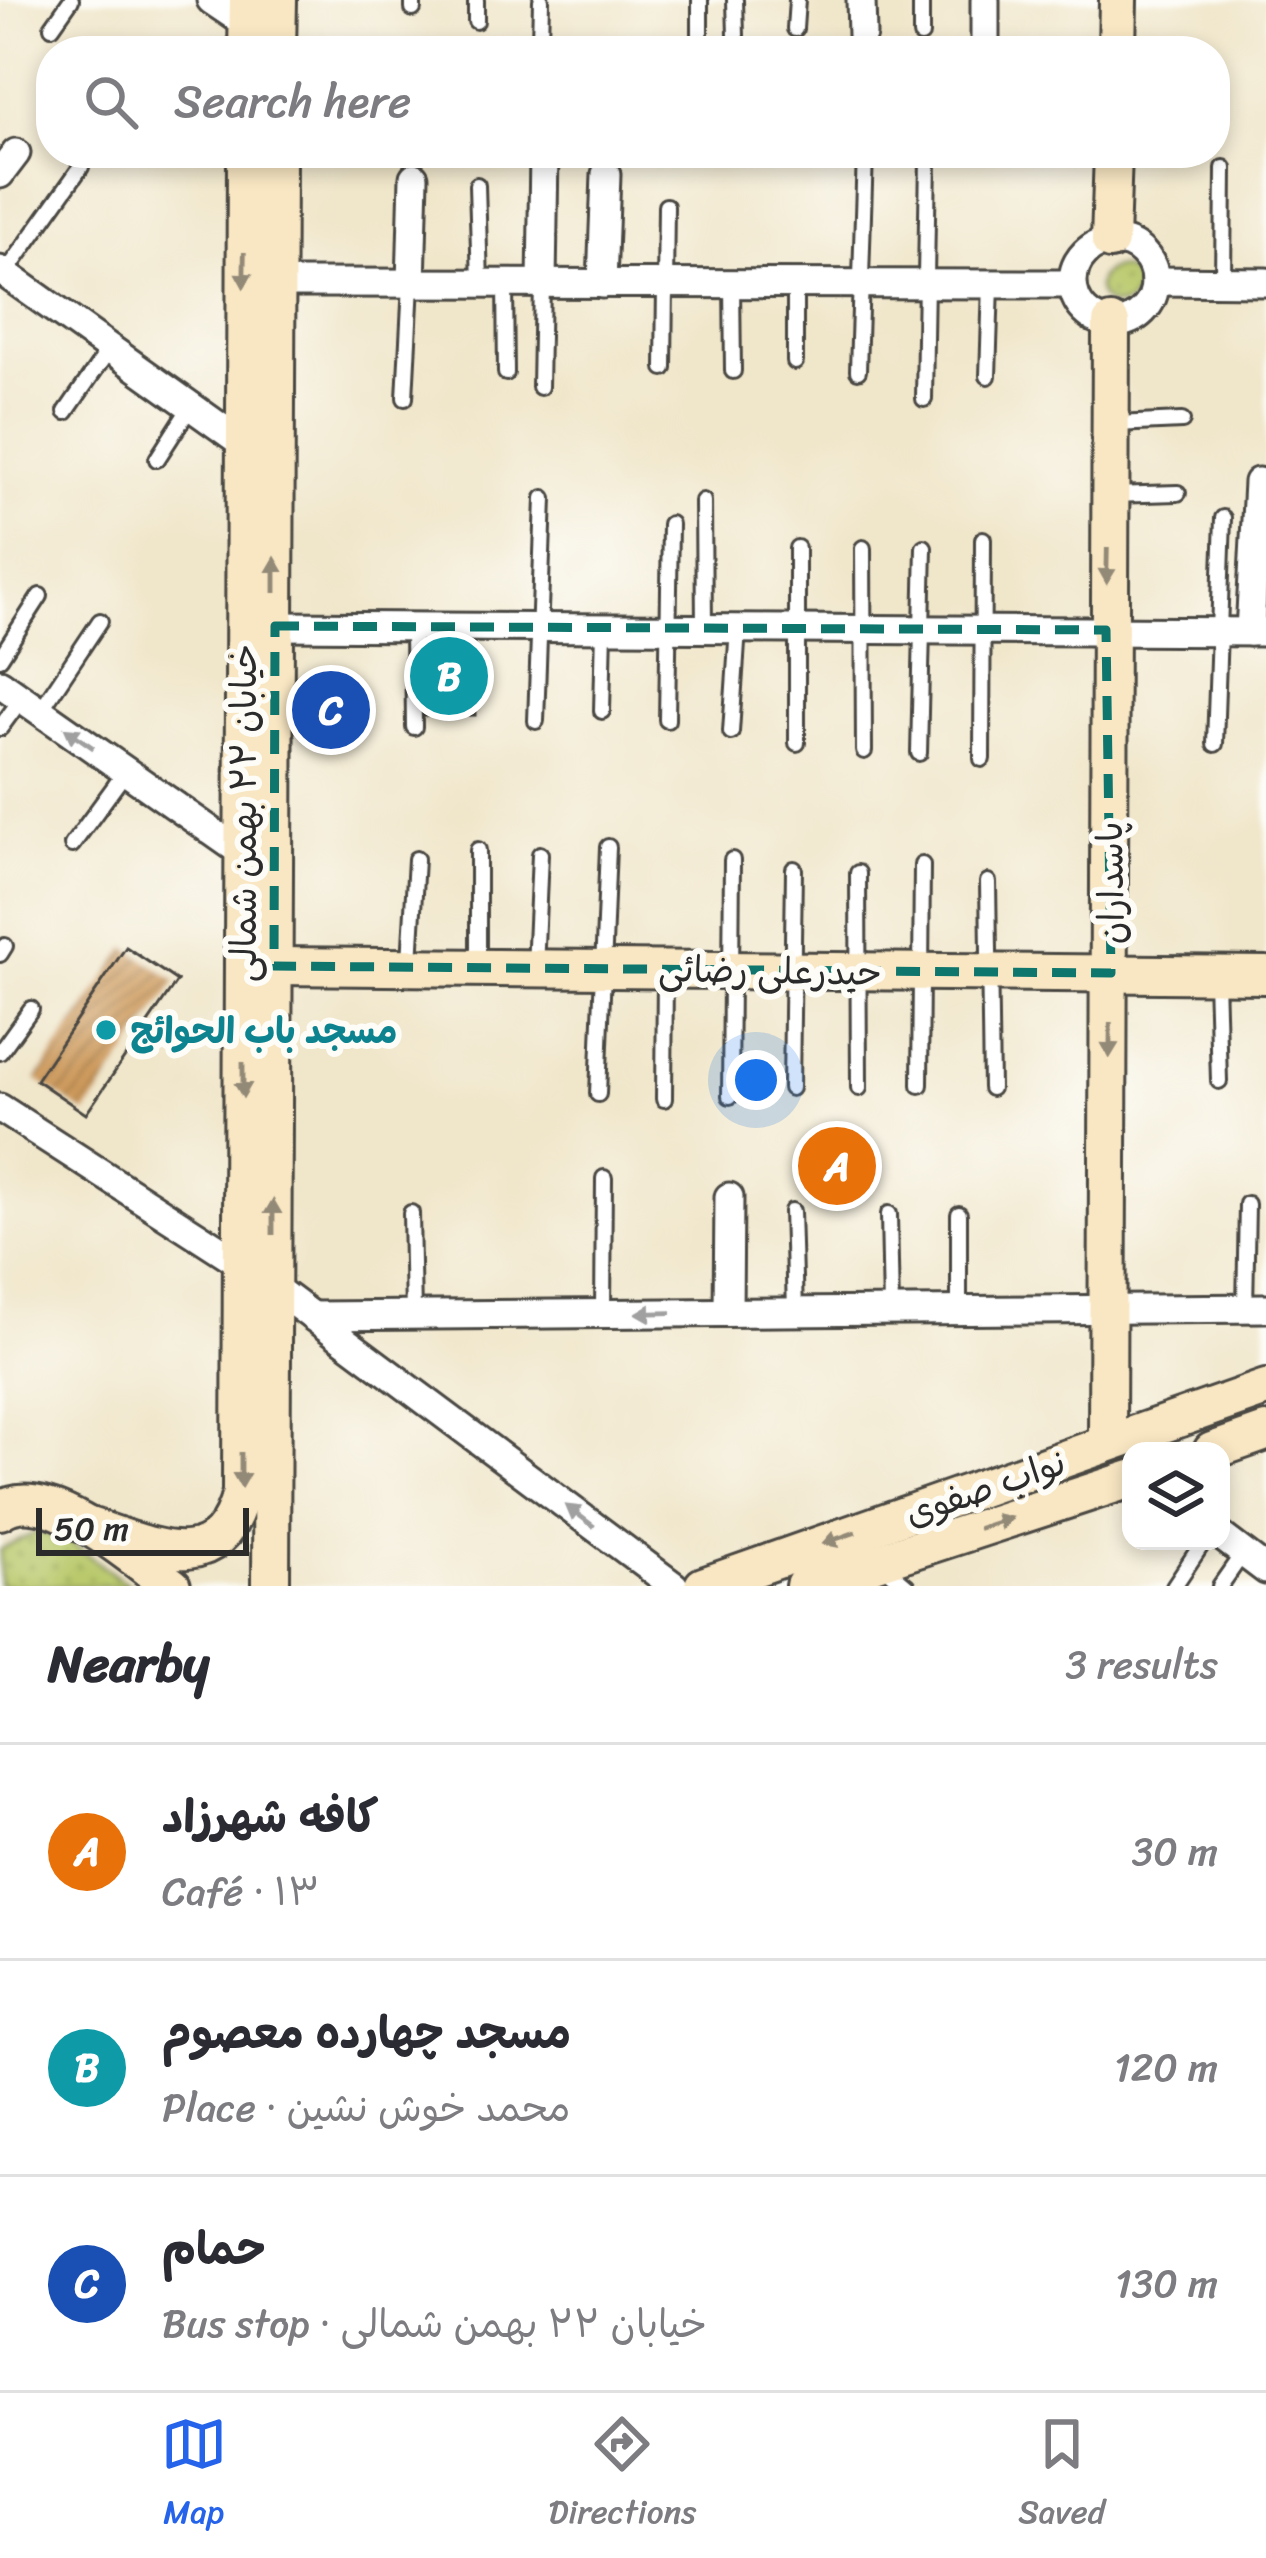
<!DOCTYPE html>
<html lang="en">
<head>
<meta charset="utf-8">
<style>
	body { margin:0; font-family:Sriracha,"Playpen Sans Arabic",sans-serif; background:#f2f2f3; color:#2b2b33 }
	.controls { position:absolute; right:36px; bottom:36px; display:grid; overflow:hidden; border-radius:24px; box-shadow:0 6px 18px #0003 }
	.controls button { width:108px; height:108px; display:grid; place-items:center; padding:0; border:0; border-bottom:3px solid #e1e1e2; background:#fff; color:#2b2b33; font:60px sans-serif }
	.scale { position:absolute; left:36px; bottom:30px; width:213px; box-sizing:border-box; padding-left:12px; border:6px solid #2b2b2b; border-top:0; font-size:33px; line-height:42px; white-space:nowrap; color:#2b2b2b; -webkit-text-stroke:9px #fdfcf7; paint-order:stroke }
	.you { position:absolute; left:756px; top:1080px; width:42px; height:42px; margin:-30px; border:9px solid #fff; border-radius:50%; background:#1a73e8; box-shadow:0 0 0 18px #1a73e833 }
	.badge { display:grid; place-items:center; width:78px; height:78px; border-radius:50%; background:#2563eb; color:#fff; font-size:39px; font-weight:700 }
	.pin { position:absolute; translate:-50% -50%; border:6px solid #fff; box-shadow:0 3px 12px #0006 }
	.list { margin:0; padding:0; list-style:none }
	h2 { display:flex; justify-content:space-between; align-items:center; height:156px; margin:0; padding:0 48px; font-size:51px }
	h2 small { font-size:39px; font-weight:400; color:#7c7c81 }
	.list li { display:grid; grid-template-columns:78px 1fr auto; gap:36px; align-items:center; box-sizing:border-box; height:216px; padding:0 48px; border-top:3px solid #e1e1e2 }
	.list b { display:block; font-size:45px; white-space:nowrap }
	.list p { margin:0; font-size:39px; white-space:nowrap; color:#7c7c81 }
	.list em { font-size:39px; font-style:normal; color:#7c7c81 }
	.icon { flex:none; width:66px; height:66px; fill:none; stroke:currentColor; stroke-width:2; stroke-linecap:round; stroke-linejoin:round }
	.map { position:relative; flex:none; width:1266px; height:1586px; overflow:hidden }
	.search { position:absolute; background:#fff; box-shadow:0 6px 18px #0003; left:36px; right:36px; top:36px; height:132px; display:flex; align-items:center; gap:30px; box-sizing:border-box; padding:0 42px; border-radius:48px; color:#7c7c81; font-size:45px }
	.sheet { height:804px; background:#fff }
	nav { display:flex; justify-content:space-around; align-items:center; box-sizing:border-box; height:168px; border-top:3px solid #e1e1e2; background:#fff; font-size:33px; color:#7c7c81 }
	nav a { display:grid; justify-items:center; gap:6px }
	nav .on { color:#2563eb }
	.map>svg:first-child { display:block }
	.grass { fill:url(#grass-dots); stroke:#727a4c; stroke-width:3 }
	.building { fill:url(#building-hatch) }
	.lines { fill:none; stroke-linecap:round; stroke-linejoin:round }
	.lane-casing { stroke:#494743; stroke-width:20 }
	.street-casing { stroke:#494743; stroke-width:33 }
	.secondary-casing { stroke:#494743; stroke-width:42 }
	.lane { stroke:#fff; stroke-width:14 }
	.street { stroke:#fff; stroke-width:27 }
	.secondary { stroke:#f9e7c3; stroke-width:36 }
	.oneway { fill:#928977 }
	.oneway2 { fill:#a0a0a0 }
	.marked { fill:none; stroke:#0f766e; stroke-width:9; stroke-dasharray:24 15; stroke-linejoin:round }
	.culture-dot { fill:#0f9aa8; stroke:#fdfcf7; stroke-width:4.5 }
	.labels { text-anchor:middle; stroke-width:12; stroke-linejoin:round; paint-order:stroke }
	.street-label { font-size:36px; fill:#2b2b2b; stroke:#fdfcf7 }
	.culture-label { font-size:36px; font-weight:bold; fill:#0d838f; stroke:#fdfcf7; text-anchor:start }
</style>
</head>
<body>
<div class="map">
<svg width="1266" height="1586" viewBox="0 0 1266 1586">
	<defs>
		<pattern id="grass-dots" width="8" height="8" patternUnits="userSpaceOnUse" patternTransform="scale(3)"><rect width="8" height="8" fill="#b9c96c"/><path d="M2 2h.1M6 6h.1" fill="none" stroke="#9fad5e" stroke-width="1.8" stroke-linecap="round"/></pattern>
		<pattern id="building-hatch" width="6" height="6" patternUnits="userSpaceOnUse" patternTransform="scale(3)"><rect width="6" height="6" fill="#cd9a5c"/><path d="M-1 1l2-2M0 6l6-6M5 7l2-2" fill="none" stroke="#a77e4c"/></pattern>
	</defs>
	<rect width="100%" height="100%" fill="#fdfcf7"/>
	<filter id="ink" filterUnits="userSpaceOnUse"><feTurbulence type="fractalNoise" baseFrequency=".00833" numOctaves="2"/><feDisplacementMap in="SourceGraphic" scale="24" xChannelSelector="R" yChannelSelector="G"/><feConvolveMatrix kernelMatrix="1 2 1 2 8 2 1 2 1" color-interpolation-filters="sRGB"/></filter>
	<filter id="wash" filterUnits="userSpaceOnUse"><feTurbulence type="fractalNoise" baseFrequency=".004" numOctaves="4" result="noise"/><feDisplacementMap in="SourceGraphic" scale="48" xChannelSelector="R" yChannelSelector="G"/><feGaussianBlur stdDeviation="2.7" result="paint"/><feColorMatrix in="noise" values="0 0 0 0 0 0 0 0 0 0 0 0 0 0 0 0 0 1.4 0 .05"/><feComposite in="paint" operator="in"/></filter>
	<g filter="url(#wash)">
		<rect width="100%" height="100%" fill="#f0e6ca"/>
		<g class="grass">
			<circle cx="1117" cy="287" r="19"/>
			<polygon points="37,1532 65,1538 130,1586 0,1586 0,1550"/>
		</g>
		<g id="blocks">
			<g class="building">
				<polygon points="422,638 474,638 475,715 423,716"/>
				<polygon points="126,947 177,981 86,1114 36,1080"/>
			</g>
		</g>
	</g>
	<g filter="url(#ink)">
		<use href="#blocks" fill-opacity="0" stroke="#494743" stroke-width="3"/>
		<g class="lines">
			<defs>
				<g id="lane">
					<polyline points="476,0 476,21"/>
					<polyline points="735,0 736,36"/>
					<polyline points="921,0 921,35"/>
					<polyline points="413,9 413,0"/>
					<polyline points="52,27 71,0"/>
					<polyline points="795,29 797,0"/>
					<polyline points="540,43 541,0"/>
					<polyline points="700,50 700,0"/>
					<polyline points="477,185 480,283"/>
					<polyline points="5,274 81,167"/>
					<polyline points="1223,282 1224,168"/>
					<polyline points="505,284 506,373"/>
					<polyline points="732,284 733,371"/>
					<polyline points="795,284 795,362"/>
					<polyline points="664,368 666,206"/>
					<polyline points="858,371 865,153"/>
					<polyline points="988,376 991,284"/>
					<polyline points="540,387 542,283"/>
					<polyline points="405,398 411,284"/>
					<polyline points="924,399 928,158"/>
					<polyline points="66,412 110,348"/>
					<polyline points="1115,424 1182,421"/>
					<polyline points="157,459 191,406"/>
					<polyline points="1111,495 1178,493"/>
					<polyline points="703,501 704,628"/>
					<polyline points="797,548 797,743"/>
					<polyline points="863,548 864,751"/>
					<polyline points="413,627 414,727"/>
					<polyline points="0,658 40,596"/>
					<polyline points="40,711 100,621"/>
					<polyline points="602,711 604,628"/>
					<polyline points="667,720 670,524"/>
					<polyline points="536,721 544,498"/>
					<polyline points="0,728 22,698"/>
					<polyline points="731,732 738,628"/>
					<polyline points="1215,744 1223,518"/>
					<polyline points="919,753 924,547"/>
					<polyline points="982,759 983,539"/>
					<polyline points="72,845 126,771"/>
					<polyline points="858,873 859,1088"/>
					<polyline points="988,882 991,1088"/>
					<polyline points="0,954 5,946"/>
					<polyline points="410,962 416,859"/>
					<polyline points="478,968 478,850"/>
					<polyline points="535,969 540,854"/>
					<polyline points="1216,978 1219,1081"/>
					<polyline points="0,1052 31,1009"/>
					<polyline points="920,1085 922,865"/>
					<polyline points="791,1088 794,869"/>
					<polyline points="598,1094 608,847"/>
					<polyline points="730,1096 732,860"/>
					<polyline points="664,1099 665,974"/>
					<polyline points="792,1211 795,1311"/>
					<polyline points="411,1213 413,1315"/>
					<polyline points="889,1214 891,1310"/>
					<polyline points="959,1214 959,1310"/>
					<polyline points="1245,1308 1247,1204"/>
					<polyline points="603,1314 604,1178"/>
					<polyline points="882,1565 907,1586"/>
					<polyline points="1174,1586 1204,1541"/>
					<polyline points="1220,1586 1243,1553"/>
				</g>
				<g id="street">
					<polyline points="211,0 248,25"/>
					<polyline points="861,0 862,35"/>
					<polyline points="985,51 985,0"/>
					<polyline points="0,174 16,153"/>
					<circle cx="1114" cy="282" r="41"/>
					<polyline points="0,270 241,442"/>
					<polyline points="1155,281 1266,282"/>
					<polyline points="277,283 1072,284"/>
					<polyline points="542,283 544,153"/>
					<polyline points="411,284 414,177"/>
					<polyline points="602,284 606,174"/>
					<polyline points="275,626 1266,632"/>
					<polyline points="1250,632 1258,482"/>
					<polyline points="0,683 244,854"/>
					<polyline points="0,1108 242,1264"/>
					<polyline points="273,1287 674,1586"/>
					<polyline points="728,1312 729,1197"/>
					<polyline points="312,1316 1266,1308"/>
					<polyline points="1221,1536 1266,1570"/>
				</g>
				<g id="secondary">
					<polyline points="247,51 248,0"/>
					<polyline points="277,51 278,0"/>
					<polyline points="1117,51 1118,0"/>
					<polyline points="1110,241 1113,153"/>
					<polyline points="274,966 1266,975"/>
					<polyline points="1107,1443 1111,323"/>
					<polyline points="1212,1451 1266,1432"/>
					<path d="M 0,1511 C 46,1479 133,1559 172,1586"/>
					<path d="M 83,1524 C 148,1544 218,1584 241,1493 L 246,153"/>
					<polyline points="271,1586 277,153"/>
					<polyline points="703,1586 1266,1388"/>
					<polyline points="804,1586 1131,1479"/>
				</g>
			</defs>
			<use href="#lane" class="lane-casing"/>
			<use href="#street" class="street-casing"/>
			<use href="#secondary" class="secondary-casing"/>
			<use href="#lane" class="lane"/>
			<use href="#street" class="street"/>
			<use href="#secondary" class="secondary"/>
		</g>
		<defs><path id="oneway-solid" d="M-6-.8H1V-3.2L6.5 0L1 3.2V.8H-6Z" transform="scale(3)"/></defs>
		<g class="oneway">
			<use href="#oneway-solid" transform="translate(244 270) rotate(91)"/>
			<use href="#oneway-solid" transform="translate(1107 566) rotate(91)"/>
			<use href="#oneway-solid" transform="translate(275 575) rotate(-90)"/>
			<use href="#oneway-solid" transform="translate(1110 1040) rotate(91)"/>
			<use href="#oneway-solid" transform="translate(243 1080) rotate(90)"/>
			<use href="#oneway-solid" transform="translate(273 1217) rotate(-90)"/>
			<use href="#oneway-solid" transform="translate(241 1470) rotate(90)"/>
			<use href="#oneway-solid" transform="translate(995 1523) rotate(-18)"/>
			<use href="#oneway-solid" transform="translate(839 1538) rotate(161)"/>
		</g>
		<g class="oneway2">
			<use href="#oneway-solid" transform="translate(79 738) rotate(-145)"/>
			<use href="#oneway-solid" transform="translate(654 1313) rotate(179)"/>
			<use href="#oneway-solid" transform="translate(580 1516) rotate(-143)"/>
		</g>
	</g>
	<path class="marked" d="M 275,626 L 1106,630 L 1111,973 L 274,966 Z"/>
	<circle class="culture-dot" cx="106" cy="1030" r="12"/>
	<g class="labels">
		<g class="street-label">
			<text transform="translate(243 813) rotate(-90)" y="13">خیابان ۲۲ بهمن شمالی</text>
			<text transform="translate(1110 883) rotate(-91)" y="13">پاسداران</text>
			<text transform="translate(770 970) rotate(1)" y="13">حیدرعلی رضائی</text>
			<text transform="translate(985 1487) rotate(-19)" y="13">نواب صفوی</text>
		</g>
		<g class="culture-label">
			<text x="130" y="1043">مسجد باب الحوائج</text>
		</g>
	</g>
</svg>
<div class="controls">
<button><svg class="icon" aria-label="layers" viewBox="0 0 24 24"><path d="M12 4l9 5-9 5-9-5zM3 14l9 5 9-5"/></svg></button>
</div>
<div class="scale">50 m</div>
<div class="you"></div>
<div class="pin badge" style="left:837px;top:1166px;background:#e8710a">A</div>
<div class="pin badge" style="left:449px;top:676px;background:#0f9aa8">B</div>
<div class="pin badge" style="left:331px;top:710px;background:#1a4fb4">C</div>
<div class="search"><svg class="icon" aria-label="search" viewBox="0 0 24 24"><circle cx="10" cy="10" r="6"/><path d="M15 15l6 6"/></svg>Search here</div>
</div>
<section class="sheet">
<h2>Nearby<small>3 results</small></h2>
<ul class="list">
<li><span class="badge" style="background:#e8710a">A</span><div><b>کافه شهرزاد</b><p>Café · ۱۳</p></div><em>30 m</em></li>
<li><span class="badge" style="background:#0f9aa8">B</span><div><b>مسجد چهارده معصوم</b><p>Place · محمد خوش نشین</p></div><em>120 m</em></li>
<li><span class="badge" style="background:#1a4fb4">C</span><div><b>حمام</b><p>Bus stop · خیابان ۲۲ بهمن شمالی</p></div><em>130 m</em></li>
</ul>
</section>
<nav>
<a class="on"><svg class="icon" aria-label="map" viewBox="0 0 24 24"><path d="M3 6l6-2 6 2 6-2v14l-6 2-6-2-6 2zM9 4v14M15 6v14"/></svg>Map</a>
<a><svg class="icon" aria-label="directions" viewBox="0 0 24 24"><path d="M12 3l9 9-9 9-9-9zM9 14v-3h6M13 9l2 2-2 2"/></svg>Directions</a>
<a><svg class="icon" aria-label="saved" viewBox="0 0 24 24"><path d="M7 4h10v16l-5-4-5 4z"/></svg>Saved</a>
</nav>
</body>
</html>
